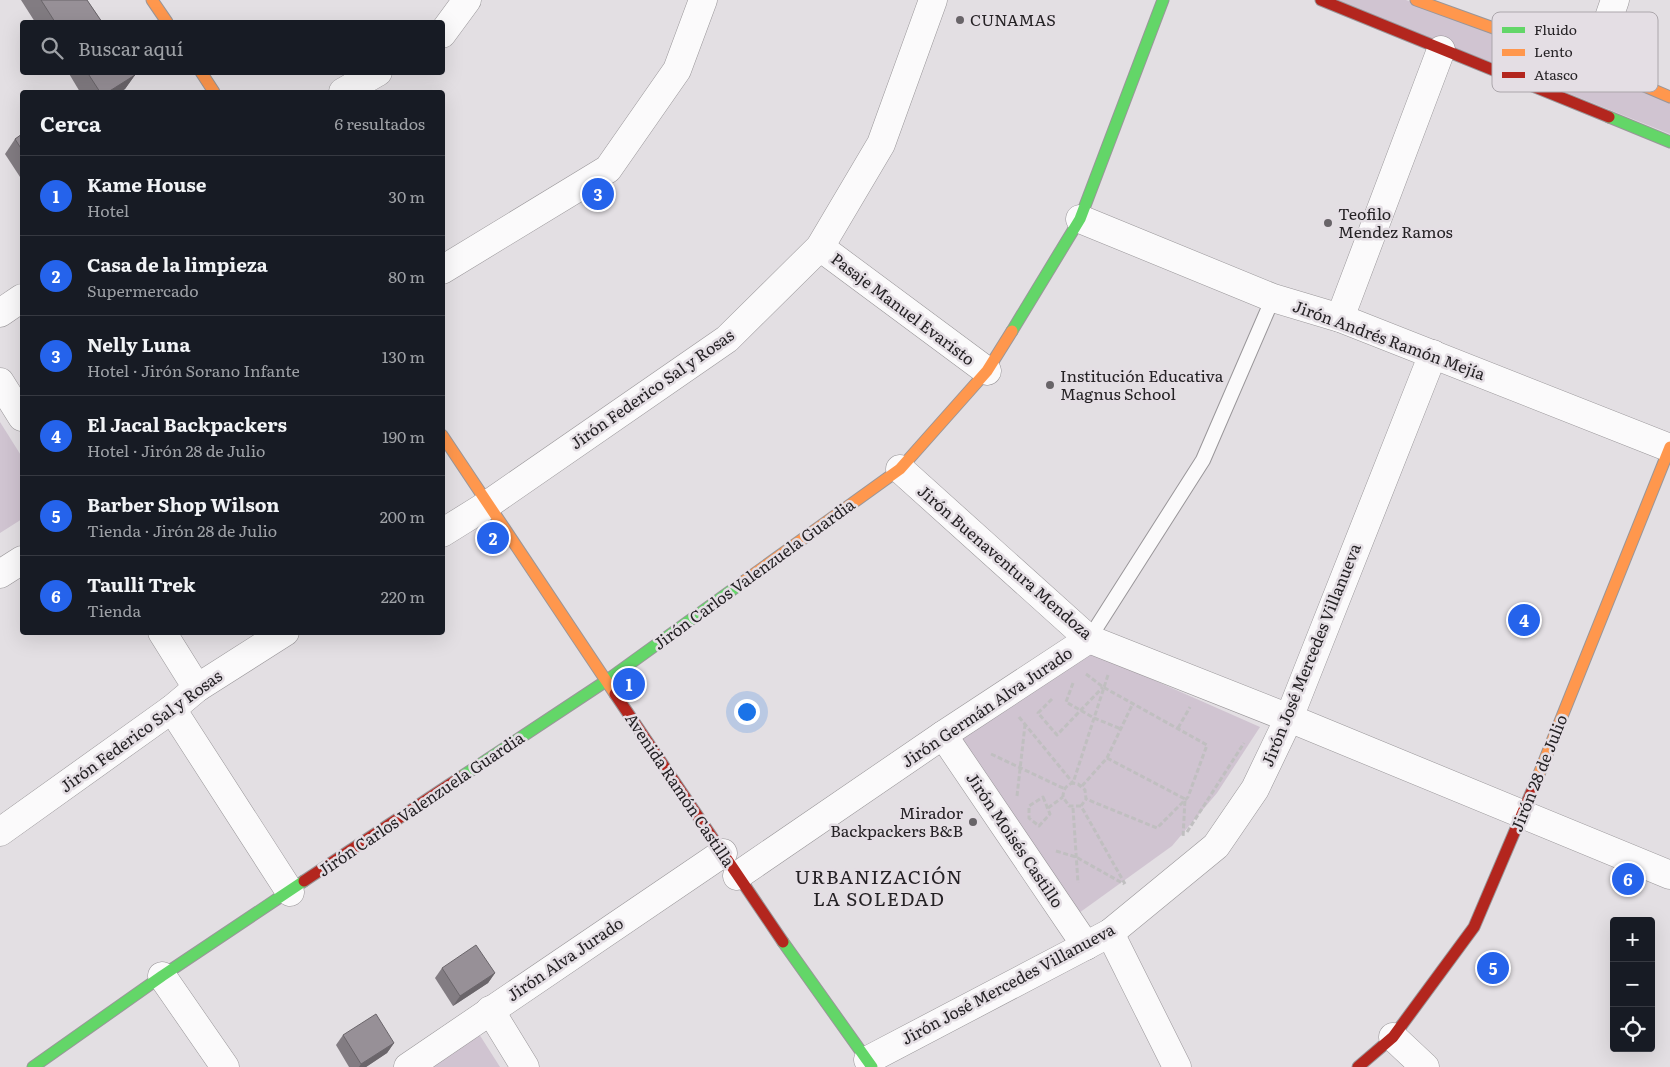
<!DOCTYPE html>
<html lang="es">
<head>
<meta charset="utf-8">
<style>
	body { margin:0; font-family:Literata,serif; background:#242831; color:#f1f3f6 }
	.controls { position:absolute; right:15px; bottom:15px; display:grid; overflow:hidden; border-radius:5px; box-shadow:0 5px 20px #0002 }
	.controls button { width:45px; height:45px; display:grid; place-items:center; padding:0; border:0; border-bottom:1px solid #363941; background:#171b24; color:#f1f3f6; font:25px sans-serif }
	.you { position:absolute; left:746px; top:711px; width:18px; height:18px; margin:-12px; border:4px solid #fff; border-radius:50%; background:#1a73e8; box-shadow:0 0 0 8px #1a73e833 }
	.badge { display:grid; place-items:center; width:32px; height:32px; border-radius:50%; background:#2563eb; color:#fff; font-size:16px; font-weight:700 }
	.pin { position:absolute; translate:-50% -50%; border:2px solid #fff; box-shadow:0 1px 5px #0006 }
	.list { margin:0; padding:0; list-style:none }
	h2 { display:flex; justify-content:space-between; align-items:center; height:65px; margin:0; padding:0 20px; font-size:21px }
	h2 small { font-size:16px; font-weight:400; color:#9ea1a6 }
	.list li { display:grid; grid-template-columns:32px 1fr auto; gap:15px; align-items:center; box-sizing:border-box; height:80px; padding:0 20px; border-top:1px solid #363941 }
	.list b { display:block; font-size:19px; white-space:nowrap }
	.list p { margin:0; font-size:16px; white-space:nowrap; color:#9ea1a6 }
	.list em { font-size:16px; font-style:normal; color:#9ea1a6 }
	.icon { flex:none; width:28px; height:28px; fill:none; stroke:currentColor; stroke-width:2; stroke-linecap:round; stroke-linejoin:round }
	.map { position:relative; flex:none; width:1670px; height:1067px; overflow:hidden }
	.search { position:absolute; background:#171b24; box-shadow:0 5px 20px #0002; left:20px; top:20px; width:425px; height:55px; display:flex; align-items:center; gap:12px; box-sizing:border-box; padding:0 18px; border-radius:5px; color:#9ea1a6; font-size:19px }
	.panel { position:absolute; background:#171b24; box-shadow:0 5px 20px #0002; left:20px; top:90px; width:425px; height:545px; border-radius:5px }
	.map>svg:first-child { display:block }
	.green { fill:#d0c4d1 }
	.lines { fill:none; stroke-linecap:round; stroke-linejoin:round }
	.lane-casing { stroke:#999699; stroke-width:16 }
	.street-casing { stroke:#999699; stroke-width:29 }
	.fast-casing { stroke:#999699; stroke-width:13 }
	.slow-casing { stroke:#999699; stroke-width:13 }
	.jam-casing { stroke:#999699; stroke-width:13 }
	.path { stroke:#c0bfc0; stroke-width:3; stroke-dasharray:5 2.5; stroke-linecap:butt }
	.lane { stroke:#fbfafb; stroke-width:14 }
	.street { stroke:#fbfafb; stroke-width:28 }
	.fast { stroke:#63d668; stroke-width:11 }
	.slow { stroke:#ff974d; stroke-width:11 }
	.jam { stroke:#b3261e; stroke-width:11 }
	.wall { fill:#827c82 }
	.shaded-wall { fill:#6a656a }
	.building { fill:#979097; stroke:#6a656a }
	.poi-dot { fill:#686468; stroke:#e4dee4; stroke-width:2 }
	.labels { text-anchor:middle; stroke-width:5; stroke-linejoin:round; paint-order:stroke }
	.poi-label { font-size:16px; fill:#252225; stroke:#e4dee4; text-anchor:start }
	.street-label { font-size:16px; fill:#252225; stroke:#e4dee4 }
	.quarter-label { font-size:19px; letter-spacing:1px; fill:#252225; stroke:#e4dee4 }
	.key { fill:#e4dee4; stroke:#aba6ab; stroke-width:1 }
	.key-label { font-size:14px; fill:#252225 }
</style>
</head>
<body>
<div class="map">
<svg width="1670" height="1067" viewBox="0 0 1670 1067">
	<rect width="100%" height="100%" fill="#e3dfe3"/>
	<g class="green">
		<polygon points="1336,0 1406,0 1670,102 1670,134"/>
		<polygon points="0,422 22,457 22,519 0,533"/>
		<polygon points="1088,651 1260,727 1217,793 1172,846 1079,913 957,736"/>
		<polygon points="479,1034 500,1067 430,1067"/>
	</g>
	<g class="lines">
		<defs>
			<polyline id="lane" points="1089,639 1203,460 1273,298"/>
			<g id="street">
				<polyline points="442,34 467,0"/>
				<polyline points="1593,64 1615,0"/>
				<polyline points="343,92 378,72"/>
				<polyline points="1080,219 1273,298 1340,318 1670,448"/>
				<polyline points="820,247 987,371"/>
				<polyline points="442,270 608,169 677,70 703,0"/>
				<polyline points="0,313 22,298"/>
				<polyline points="1340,318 1441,50"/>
				<polyline points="0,382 22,417"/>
				<polyline points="900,469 1089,639 1289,718 1670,875"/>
				<polyline points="442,533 487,505 727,339 820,247 881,144 933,0"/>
				<polyline points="0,574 22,560"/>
				<polyline points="162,632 197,688"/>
				<polyline points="172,709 290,892"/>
				<polyline points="943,735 1086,946"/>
				<polyline points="0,832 172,709 197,688 285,632"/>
				<polyline points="737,876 943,735 1089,639"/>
				<polyline points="1110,933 1177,1067"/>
				<polyline points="162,976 225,1067"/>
				<polyline points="490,1010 525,1067"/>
				<polyline points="1393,1037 1425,1067"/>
				<polyline points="868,1060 1110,933 1216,846 1255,789 1289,718 1433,354"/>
				<polyline points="408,1067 723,853"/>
			</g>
			<g id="fast">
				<polyline points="1609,117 1670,142"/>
				<polyline points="1012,331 1080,219 1163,0"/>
				<polyline points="461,777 606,681 743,582"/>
				<polyline points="783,942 872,1067"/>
				<polyline points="33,1067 162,976 304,881"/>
			</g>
			<g id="slow">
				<polyline points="152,0 167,22"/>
				<polyline points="1416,0 1593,64 1670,97"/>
				<polyline points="201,72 214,92"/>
				<polyline points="442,435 615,694"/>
				<polyline points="743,582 900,469 987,371 1012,331"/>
				<polyline points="1537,779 1670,447"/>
			</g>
			<g id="jam">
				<polyline points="1321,0 1609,117"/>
				<polyline points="615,694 783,942"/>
				<polyline points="304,881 461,777"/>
				<polyline points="1358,1067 1393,1037 1474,927 1537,779"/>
			</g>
		</defs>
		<use href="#lane" class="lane-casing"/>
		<use href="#street" class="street-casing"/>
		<use href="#fast" class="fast-casing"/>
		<use href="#slow" class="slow-casing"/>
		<use href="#jam" class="jam-casing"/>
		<g class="path">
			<polyline points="1086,674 1103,687 1207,745 1188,797 1157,828 1086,799"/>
			<polyline points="1073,683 1066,702 1094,718 1121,729"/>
			<polyline points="1052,699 1038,713 1057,735 1103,687"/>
			<polyline points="1019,717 1073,783 1078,784 1085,790 1086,799 1081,806 1125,884"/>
			<polyline points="1178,728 1190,707"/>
			<polyline points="991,754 1065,789"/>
			<polyline points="1107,758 1185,799 1183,838"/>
			<polyline points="1082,786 1107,758 1133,703"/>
			<polyline points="1017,796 1025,725"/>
			<polygon points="1043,797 1050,814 1039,826 1029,818 1029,806"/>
			<path d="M 1081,806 L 1069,806 L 1063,797 C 1063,790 1066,785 1073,783 L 1108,675"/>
			<polyline points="1048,808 1063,797"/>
			<polyline points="1073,808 1078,883"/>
			<polyline points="1187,832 1244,743"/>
			<polyline points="1056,851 1076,857 1124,884"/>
		</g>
		<use href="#lane" class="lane"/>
		<use href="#street" class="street"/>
		<use href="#fast" class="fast"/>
		<use href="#slow" class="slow"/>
		<use href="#jam" class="jam"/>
	</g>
	<g class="wall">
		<polygon points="21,0 87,0 102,22 35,22"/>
		<polygon points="68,72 134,72 135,75 125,89 120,92 80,92"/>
		<polygon points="22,134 22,180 5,154 15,139"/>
		<polygon points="442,968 495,973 488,983 453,1006 435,978"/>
		<polygon points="343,1035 394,1043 387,1053 366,1067 349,1067 336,1045"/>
	</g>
	<g class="shaded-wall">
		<polygon points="135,75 125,89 120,92 108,92"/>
		<polygon points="495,973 488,983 453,1006 460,996"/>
		<polygon points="394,1043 387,1053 366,1067 359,1067 361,1064"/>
	</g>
	<g class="building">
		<polygon points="41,0 87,0 102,22 55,22"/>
		<polygon points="87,72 134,72 135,75 108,92 100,92"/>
		<polygon points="22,134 22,150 15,139"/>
		<polygon points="476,945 495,973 460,996 442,968"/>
		<polygon points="376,1014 394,1043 361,1064 343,1035"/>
	</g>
	<g class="poi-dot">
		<circle cx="960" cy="20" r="5"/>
		<circle cx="1328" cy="223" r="5"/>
		<circle cx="1050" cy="385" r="5"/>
		<circle cx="973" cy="822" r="5"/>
	</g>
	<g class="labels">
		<g class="poi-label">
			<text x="970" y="26">CUNAMAS</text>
			<text x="1338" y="220">Teofilo<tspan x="1338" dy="18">Mendez Ramos</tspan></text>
			<text x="1060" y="382">Institución Educativa<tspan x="1060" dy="18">Magnus School</tspan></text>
			<text x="963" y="819" text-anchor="end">Mirador<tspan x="963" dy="18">Backpackers B&amp;B</tspan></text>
		</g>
		<g class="street-label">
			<text transform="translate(903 309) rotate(37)" y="6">Pasaje Manuel Evaristo</text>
			<text transform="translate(1389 340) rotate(20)" y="6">Jirón Andrés Ramón Mejía</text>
			<text transform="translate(652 389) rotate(-35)" y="6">Jirón Federico Sal y Rosas</text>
			<text transform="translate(1005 562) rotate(41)" y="6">Jirón Buenaventura Mendoza</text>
			<text transform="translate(754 574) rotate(-36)" y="6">Jirón Carlos Valenzuela Guardia</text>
			<text transform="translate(1311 655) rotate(-68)" y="6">Jirón José Mercedes Villanueva</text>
			<text transform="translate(987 707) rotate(-34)" y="6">Jirón Germán Alva Jurado</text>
			<text transform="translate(141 731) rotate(-36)" y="6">Jirón Federico Sal y Rosas</text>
			<text transform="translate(1539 773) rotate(-68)" y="6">Jirón 28 de Julio</text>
			<text transform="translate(680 790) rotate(56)" y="6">Avenida Ramón Castilla</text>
			<text transform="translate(421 804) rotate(-34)" y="6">Jirón Carlos Valenzuela Guardia</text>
			<text transform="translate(1015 840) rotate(56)" y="6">Jirón Moisés Castillo</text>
			<text transform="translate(565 959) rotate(-34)" y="6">Jirón Alva Jurado</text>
			<text transform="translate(1008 984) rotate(-28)" y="6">Jirón José Mercedes Villanueva</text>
		</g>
		<g class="quarter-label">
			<text x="879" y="884">URBANIZACIÓN<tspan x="879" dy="22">LA SOLEDAD</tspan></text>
		</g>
	</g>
	<rect x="1492" y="12" width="166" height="80" rx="8" class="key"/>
	<rect x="1502" y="27" width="23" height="6" fill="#63d668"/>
	<rect x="1502" y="49" width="23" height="7" fill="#ff974d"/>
	<rect x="1502" y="72" width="23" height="6" fill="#b3261e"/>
	<g class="key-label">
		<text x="1534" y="35">Fluido</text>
		<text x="1534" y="57">Lento</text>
		<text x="1534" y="80">Atasco</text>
	</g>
</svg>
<div class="controls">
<button>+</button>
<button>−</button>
<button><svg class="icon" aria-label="locate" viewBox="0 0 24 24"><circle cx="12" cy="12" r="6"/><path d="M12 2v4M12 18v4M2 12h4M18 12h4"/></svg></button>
</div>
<div class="you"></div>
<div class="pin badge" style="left:629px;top:684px">1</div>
<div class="pin badge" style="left:493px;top:538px">2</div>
<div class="pin badge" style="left:598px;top:194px">3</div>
<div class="pin badge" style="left:1524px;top:620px">4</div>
<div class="pin badge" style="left:1493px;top:968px">5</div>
<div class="pin badge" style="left:1628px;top:879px">6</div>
<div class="search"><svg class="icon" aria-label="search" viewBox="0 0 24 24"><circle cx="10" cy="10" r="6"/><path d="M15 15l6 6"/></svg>Buscar aquí</div>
<section class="panel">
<h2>Cerca<small>6 resultados</small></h2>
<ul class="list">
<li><span class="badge">1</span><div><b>Kame House</b><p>Hotel</p></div><em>30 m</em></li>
<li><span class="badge">2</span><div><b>Casa de la limpieza</b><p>Supermercado</p></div><em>80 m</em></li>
<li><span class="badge">3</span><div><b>Nelly Luna</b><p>Hotel · Jirón Sorano Infante</p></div><em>130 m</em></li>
<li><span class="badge">4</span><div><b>El Jacal Backpackers</b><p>Hotel · Jirón 28 de Julio</p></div><em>190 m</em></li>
<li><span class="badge">5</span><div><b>Barber Shop Wilson</b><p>Tienda · Jirón 28 de Julio</p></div><em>200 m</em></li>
<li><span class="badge">6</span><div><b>Taulli Trek</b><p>Tienda</p></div><em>220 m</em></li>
</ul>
</section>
</div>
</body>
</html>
